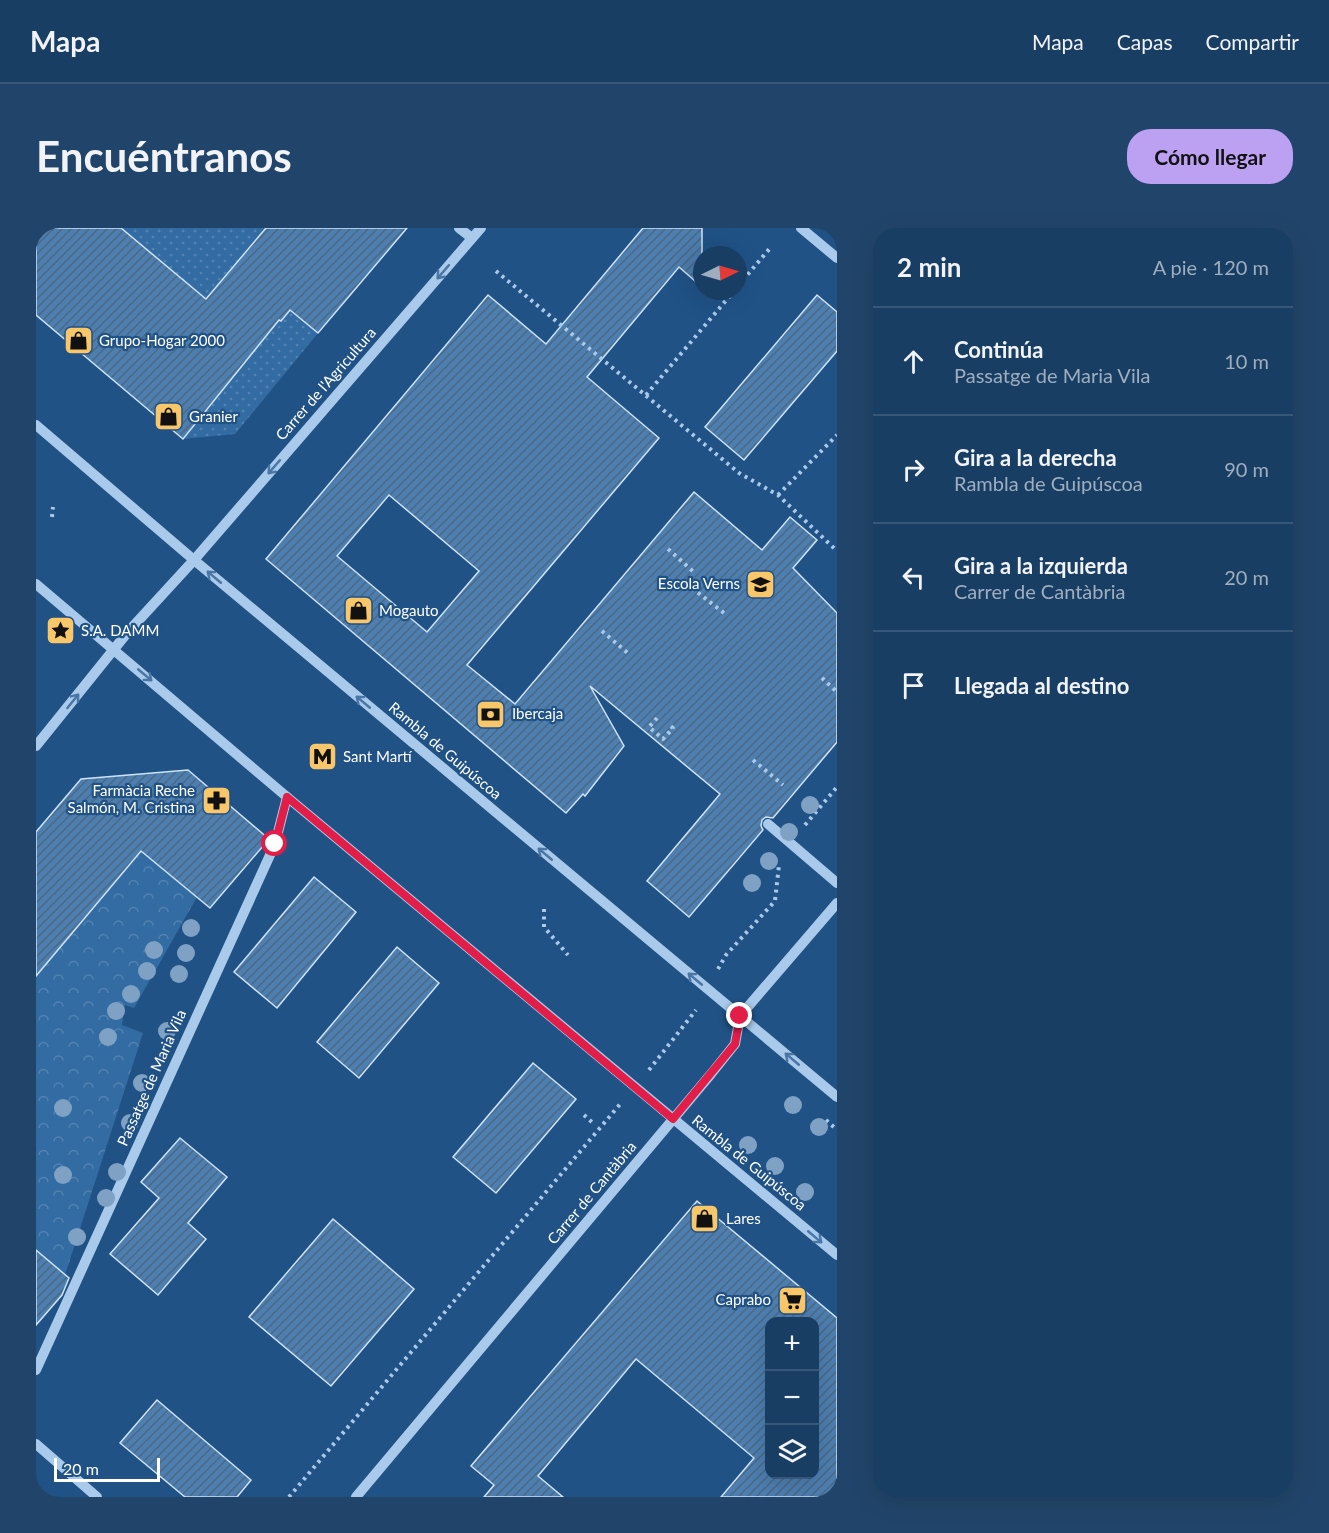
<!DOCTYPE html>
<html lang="es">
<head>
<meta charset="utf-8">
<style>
	body { margin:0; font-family:Lato,sans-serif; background:#21456a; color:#f1f3f6 }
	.controls { position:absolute; right:18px; bottom:18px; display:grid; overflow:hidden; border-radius:12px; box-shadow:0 6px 24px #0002 }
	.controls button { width:54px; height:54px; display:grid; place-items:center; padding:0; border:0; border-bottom:2px solid #365778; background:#183e64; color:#f1f3f6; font:30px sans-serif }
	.compass { position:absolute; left:657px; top:18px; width:54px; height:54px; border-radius:50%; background:#183e64; box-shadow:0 6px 24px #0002; rotate:85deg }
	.scale { position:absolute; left:18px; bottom:15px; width:106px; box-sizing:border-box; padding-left:6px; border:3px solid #fff; border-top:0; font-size:16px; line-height:21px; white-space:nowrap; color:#fff; -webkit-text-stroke:4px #205286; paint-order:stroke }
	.stop { position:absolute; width:18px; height:18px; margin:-14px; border:4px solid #e11d48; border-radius:50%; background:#fff }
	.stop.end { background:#e11d48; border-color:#fff; box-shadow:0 2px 6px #0008 }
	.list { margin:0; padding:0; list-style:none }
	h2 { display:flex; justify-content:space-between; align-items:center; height:78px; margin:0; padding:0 24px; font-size:26px }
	h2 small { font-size:20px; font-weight:400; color:#9faebf }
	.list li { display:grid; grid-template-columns:39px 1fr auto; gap:18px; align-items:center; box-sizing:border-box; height:108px; padding:0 24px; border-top:2px solid #365778 }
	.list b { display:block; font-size:22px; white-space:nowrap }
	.list p { margin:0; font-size:20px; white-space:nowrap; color:#9faebf }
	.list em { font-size:20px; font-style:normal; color:#9faebf }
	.icon { flex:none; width:33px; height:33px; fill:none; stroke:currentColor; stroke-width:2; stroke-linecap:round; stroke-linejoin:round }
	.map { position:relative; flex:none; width:801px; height:1269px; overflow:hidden; border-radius:24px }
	header { display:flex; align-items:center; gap:36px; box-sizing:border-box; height:84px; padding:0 30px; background:#183e64; border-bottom:2px solid #365778 }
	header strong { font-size:28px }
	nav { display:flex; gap:33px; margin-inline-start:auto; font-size:21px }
	.intro { display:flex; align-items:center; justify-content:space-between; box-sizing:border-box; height:144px; padding:0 36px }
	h1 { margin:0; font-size:42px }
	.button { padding:15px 27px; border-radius:24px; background:#bca0f2; color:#111; font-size:21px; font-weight:700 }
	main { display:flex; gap:36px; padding:0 36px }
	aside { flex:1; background:#183e64; border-radius:24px; box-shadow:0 6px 24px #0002 }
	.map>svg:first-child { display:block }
	.forest { fill:url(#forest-crowns) }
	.garden { fill:url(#garden-dots) }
	.building { fill:url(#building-hatch); stroke:#cde3f7; stroke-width:1.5; fill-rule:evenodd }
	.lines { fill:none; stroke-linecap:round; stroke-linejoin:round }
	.path { stroke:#a9caea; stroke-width:4; stroke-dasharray:3 4.5; stroke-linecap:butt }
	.minor { stroke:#a9caea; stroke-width:10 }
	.tree { fill:#7fa2c4 }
	.oneway { stroke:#4976a4 }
	.route { stroke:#e11d48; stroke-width:8 }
	.labels { text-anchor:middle; stroke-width:4.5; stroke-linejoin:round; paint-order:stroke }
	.poi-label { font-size:15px; fill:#fff; stroke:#205286; text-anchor:start }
	.street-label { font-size:15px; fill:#fff; stroke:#205286 }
</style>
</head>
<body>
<header>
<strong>Mapa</strong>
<nav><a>Mapa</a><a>Capas</a><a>Compartir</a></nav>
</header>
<div class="intro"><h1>Encuéntranos</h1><a class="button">Cómo llegar</a></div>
<main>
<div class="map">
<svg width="801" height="1269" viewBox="0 0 801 1269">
	<defs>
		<pattern id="forest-crowns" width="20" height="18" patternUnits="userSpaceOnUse" patternTransform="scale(1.5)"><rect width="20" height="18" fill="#336ca3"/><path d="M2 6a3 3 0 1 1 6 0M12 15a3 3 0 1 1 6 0" fill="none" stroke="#5282b1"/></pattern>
		<pattern id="garden-dots" width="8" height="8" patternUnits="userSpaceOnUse" patternTransform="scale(1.5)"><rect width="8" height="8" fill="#336ca3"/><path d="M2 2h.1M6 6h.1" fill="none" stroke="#5282b1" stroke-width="1.8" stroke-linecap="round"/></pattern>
		<pattern id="building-hatch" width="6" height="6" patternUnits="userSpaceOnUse" patternTransform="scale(1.5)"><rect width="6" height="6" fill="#4c7eb0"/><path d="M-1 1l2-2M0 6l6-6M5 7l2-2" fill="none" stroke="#4c6883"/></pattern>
	</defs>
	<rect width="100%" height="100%" fill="#205286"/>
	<polygon class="forest" points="105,623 161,669 98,780 89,777 86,797 107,805 29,1047 0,1022 0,748"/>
	<polygon class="garden" points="85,0 230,0 219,72 245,93 254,82 282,105 199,206 147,211"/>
	<g class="building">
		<polygon points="0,0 85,0 170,71 230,0 371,0 282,105 254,82 245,93 243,92 147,211 0,87"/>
		<path d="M 607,0 L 666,0 L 666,59 L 643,39 L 551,149 L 623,210 L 431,437 L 479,476 L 658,264 L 726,322 L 754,289 L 781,312 L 757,340 L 801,385 L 801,514 L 737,590 L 730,589 L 726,592 L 725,598 L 727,602 L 653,689 L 611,653 L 684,566 L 554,458 L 588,518 L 549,568 L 547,566 L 530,585 L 230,331 L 452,67 L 510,116 ZM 353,267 L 443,343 L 391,404 L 301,328 Z"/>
		<polygon points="781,67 801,84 801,123 708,232 669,199"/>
		<polygon points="152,542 233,611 174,680 105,623 0,748 0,604 45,551"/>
		<polygon points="278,649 320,684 241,780 198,744"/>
		<polygon points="361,719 403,755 323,850 281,814"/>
		<polygon points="497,835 540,871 460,965 417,929"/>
		<polygon points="144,910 191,949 152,995 170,1011 122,1067 74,1026 123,970 105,954"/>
		<path d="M 661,973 L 801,1090 L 801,1269 L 685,1269 L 718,1230 L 600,1131 L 502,1248 L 527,1269 L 448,1269 L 458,1257 L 435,1238 ZM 734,1094 L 778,1094 L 778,1246 L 734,1246 Z"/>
		<polygon points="297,991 378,1061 295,1158 213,1089"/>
		<polygon points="0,1022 33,1050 26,1067 0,1097"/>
		<polygon points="121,1172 215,1252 201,1269 149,1269 84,1215"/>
	</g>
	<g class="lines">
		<g class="path">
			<polyline points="460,43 703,245 742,267 801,323"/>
			<polyline points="702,58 735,19"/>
			<polyline points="610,167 698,63"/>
			<polyline points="742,267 801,207"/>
			<polyline points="16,289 17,279"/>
			<polyline points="632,321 659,345"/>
			<polyline points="656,360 688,385"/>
			<polyline points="566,403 593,426"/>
			<polyline points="786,450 801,464"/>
			<polyline points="621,490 613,499 627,511 637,500 633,497"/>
			<polyline points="717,532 747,557"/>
			<polyline points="769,597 801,559"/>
			<polyline points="508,681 508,699 532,727"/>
			<polyline points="682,741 690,727 739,673 743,637"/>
			<polyline points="613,842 660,782"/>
			<polyline points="548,887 559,897"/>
			<polyline points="790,892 801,902"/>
			<polyline points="253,1269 585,875"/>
		</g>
		<g class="minor">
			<polyline points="423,0 436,10"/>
			<polyline points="765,0 801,30"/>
			<polyline points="0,197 158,332 801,869"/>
			<polyline points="0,356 251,569 801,1027"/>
			<polyline points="0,518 91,405 158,332 445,0"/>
			<polyline points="732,596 801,655"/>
			<polyline points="0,1142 239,616 251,569"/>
			<polyline points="0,1216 61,1269"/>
			<polyline points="320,1269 675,846 699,816 704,788 801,675"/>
		</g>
	</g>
	<g class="tree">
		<circle cx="774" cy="577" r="9"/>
		<circle cx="753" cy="604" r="9"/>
		<circle cx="733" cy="633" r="9"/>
		<circle cx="716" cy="655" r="9"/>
		<circle cx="155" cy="700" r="9"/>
		<circle cx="118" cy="722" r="9"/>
		<circle cx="150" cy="725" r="9"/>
		<circle cx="111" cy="743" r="9"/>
		<circle cx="143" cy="746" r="9"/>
		<circle cx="95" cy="766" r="9"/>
		<circle cx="80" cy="783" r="9"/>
		<circle cx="131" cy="803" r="9"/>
		<circle cx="72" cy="809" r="9"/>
		<circle cx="106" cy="855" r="9"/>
		<circle cx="757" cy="877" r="9"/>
		<circle cx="27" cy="880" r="9"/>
		<circle cx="94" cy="895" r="9"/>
		<circle cx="783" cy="899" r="9"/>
		<circle cx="712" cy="917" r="9"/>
		<circle cx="739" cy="938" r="9"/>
		<circle cx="81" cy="944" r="9"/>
		<circle cx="27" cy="947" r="9"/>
		<circle cx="769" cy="964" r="9"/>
		<circle cx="70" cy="970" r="9"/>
		<circle cx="41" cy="1009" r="9"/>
	</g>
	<defs><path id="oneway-shaft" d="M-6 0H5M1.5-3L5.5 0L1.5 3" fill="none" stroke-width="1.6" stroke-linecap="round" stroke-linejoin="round" transform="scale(1.5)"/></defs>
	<g class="oneway">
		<use href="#oneway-shaft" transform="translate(407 44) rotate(131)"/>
		<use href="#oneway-shaft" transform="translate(238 239) rotate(131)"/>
		<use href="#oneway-shaft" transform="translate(178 349) rotate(-140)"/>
		<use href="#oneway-shaft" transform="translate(109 447) rotate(40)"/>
		<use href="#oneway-shaft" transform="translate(37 473) rotate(-51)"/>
		<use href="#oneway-shaft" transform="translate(327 474) rotate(-140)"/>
		<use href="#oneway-shaft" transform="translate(509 626) rotate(-140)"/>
		<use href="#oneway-shaft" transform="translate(659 751) rotate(-140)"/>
		<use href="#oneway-shaft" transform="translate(756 831) rotate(-140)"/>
		<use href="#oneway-shaft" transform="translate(779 1009) rotate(40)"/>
	</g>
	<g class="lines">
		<polyline class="route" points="239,616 251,569 637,891 699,816 704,788"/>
	</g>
	<defs>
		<symbol id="shop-square" viewBox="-11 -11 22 22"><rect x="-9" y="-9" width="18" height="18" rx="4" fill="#f8c769" stroke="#205286"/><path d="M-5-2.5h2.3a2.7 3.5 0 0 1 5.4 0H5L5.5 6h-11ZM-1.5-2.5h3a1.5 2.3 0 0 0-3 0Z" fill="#111"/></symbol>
		<symbol id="school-square" viewBox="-11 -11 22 22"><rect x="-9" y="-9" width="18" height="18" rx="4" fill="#f8c769" stroke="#205286"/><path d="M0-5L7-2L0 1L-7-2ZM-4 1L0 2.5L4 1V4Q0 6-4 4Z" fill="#111"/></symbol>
		<symbol id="sight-square" viewBox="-11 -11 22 22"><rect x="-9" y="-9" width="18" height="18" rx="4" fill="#f8c769" stroke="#205286"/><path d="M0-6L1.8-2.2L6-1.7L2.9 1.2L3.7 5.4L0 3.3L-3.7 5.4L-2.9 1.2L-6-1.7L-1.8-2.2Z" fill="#111"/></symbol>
		<symbol id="bank-square" viewBox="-11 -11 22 22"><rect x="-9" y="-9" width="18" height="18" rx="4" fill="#f8c769" stroke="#205286"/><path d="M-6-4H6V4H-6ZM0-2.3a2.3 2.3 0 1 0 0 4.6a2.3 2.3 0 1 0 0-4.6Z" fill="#111"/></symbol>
		<symbol id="metro-square" viewBox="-11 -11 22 22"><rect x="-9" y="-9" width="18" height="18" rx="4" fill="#f8c769" stroke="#205286"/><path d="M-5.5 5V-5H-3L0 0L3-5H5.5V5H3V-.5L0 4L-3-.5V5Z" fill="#111"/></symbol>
		<symbol id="pharmacy-square" viewBox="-11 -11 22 22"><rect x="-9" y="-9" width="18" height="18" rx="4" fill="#f8c769" stroke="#205286"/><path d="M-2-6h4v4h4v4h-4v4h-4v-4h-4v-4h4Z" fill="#111"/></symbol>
		<symbol id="supermarket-square" viewBox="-11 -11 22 22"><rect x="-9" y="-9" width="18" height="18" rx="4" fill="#f8c769" stroke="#205286"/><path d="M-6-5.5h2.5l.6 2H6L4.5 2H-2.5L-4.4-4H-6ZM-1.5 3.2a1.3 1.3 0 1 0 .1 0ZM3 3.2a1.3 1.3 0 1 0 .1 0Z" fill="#111"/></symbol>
	</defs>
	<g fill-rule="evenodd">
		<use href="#shop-square" x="26" y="96" width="33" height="33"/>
		<use href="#shop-square" x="116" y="172" width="33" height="33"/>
		<use href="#school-square" x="708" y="340" width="33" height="33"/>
		<use href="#shop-square" x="306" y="366" width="33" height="33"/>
		<use href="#sight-square" x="8" y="386" width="33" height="33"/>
		<use href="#bank-square" x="438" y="470" width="33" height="33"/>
		<use href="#metro-square" x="270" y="512" width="33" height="33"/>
		<use href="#pharmacy-square" x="164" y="556" width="33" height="33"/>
		<use href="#shop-square" x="652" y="974" width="33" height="33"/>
		<use href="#supermarket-square" x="740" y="1056" width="33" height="33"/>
	</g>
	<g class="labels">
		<g class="poi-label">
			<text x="63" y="118">Grupo-Hogar 2000</text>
			<text x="153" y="194">Granier</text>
			<text x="704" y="361" text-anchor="end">Escola Verns</text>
			<text x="343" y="388">Mogauto</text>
			<text x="45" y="408">S.A. DAMM</text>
			<text x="476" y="491">Ibercaja</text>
			<text x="307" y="534">Sant Martí</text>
			<text x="159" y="568" text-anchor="end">Farmàcia Reche<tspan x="159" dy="17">Salmón, M. Cristina</tspan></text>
			<text x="690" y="996">Lares</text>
			<text x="735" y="1077" text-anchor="end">Caprabo</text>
		</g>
		<g class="street-label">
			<text transform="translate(290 156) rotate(-49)" y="5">Carrer de l'Agricultura</text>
			<text transform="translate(409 523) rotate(40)" y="5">Rambla de Guipúscoa</text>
			<text transform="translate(116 850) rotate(-66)" y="5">Passatge de Maria Vila</text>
			<text transform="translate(713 935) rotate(39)" y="5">Rambla de Guipúscoa</text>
			<text transform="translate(556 965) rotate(-50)" y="5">Carrer de Cantàbria</text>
		</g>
	</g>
</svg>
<div class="controls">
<button>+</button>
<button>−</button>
<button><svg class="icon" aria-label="layers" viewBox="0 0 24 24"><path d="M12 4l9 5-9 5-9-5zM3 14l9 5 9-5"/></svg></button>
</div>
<svg class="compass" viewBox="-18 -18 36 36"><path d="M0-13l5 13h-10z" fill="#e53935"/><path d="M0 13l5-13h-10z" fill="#9faebf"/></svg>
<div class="scale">20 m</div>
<div class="stop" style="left:239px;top:616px"></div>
<div class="stop end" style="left:704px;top:788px"></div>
</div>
<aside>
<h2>2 min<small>A pie · 120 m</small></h2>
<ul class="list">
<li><svg class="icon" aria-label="ahead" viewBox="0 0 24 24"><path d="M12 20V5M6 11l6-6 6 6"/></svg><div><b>Continúa</b><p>Passatge de Maria Vila</p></div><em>10 m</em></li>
<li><svg class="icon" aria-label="right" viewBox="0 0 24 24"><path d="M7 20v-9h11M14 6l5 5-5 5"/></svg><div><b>Gira a la derecha</b><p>Rambla de Guipúscoa</p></div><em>90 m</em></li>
<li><svg class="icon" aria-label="left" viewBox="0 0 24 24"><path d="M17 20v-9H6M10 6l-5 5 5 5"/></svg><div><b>Gira a la izquierda</b><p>Carrer de Cantàbria</p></div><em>20 m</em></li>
<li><svg class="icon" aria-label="arrive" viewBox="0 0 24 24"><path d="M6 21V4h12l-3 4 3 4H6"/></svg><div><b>Llegada al destino</b></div></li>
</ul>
</aside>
</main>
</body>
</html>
